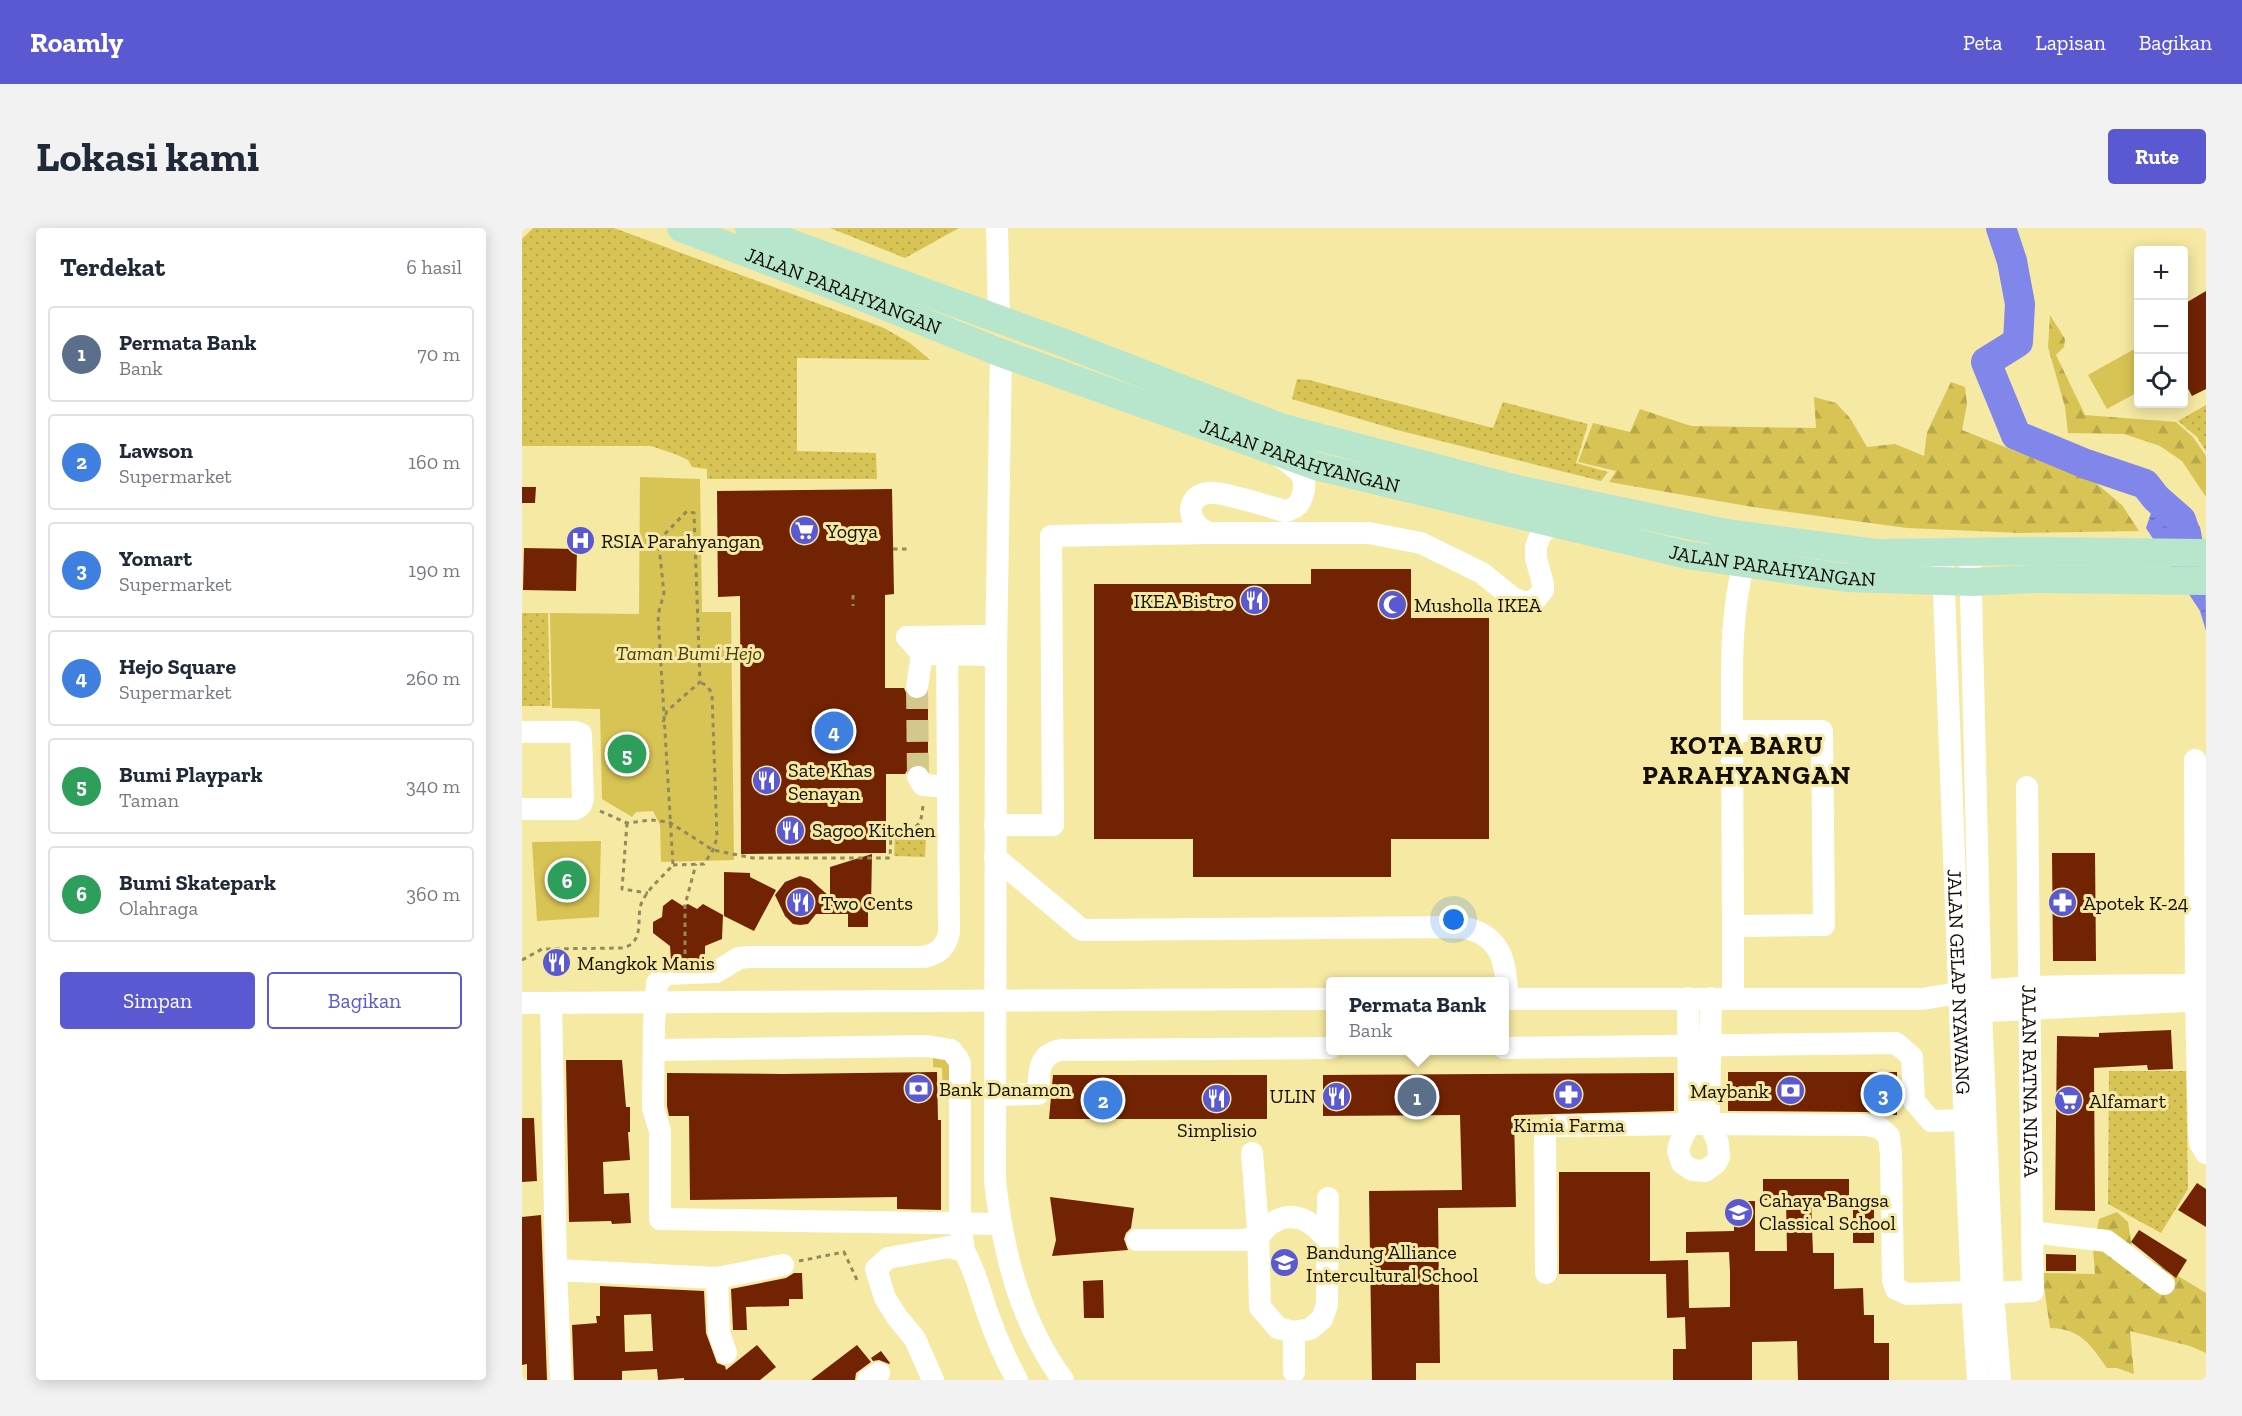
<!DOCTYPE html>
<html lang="id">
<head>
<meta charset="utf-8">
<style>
	body { margin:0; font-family:"Zilla Slab",serif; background:#f2f2f3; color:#1f2937 }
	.controls { position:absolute; right:18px; top:18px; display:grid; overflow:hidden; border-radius:6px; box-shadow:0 3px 15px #0003 }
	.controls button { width:54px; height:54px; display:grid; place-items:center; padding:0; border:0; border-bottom:2px solid #e0e1e3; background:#fff; color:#1f2937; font:30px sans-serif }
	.you { position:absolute; left:932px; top:692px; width:21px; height:21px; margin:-15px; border:4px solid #fff; border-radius:50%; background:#1a73e8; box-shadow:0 0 0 9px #1a73e833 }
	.badge { display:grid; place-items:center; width:39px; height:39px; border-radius:50%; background:#5b59d1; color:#fff; font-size:20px; font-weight:700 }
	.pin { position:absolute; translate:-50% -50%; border:3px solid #fff; box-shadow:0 2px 6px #0006 }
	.popup { position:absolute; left:804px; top:749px; width:183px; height:78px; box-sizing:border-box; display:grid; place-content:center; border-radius:6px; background:#fff; filter:drop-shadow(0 2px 4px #0005); font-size:20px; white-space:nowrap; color:#747a83 }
	.popup b { font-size:22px; color:#1f2937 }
	.popup::after { content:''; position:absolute; left:50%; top:100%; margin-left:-12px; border:12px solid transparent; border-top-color:#fff }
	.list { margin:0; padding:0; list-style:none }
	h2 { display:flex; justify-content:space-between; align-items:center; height:78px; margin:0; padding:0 24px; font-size:26px }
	h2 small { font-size:20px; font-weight:400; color:#747a83 }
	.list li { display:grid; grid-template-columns:39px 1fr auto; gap:18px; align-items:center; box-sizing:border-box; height:96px; margin:0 12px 12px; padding:0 12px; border:2px solid #e0e1e3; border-radius:6px }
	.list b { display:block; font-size:22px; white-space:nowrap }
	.list p { margin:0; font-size:20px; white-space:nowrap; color:#747a83 }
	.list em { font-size:20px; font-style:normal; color:#747a83 }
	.actions { display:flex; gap:12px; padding:18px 24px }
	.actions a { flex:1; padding:14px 0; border:2px solid #5b59d1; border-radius:6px; text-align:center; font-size:21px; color:#5b59d1 }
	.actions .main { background:#5b59d1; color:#fff }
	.icon { flex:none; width:33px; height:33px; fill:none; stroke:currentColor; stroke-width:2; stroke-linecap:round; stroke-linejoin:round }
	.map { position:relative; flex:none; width:1684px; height:1152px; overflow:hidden; border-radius:6px }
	header { display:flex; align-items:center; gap:36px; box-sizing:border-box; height:84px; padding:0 30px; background:#5b59d1; color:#fff }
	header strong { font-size:28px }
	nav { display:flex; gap:33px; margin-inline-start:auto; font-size:21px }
	.intro { display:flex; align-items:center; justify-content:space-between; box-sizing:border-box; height:144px; padding:0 36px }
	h1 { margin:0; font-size:42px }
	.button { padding:15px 27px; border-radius:6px; background:#5b59d1; color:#fff; font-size:21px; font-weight:700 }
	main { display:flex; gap:36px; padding:0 36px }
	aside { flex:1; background:#fff; border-radius:6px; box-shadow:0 3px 15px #0003 }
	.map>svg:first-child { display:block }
	.grass { fill:url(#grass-dots) }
	.forest { fill:url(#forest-firs) }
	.green { fill:#d8c455 }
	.water { fill:url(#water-ripples) }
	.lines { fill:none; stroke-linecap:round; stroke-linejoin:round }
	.river { stroke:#8186ea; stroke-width:30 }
	.building { fill:#722303; fill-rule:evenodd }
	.minor-tunnel { stroke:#d3c88b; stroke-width:22; stroke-dasharray:22 11; stroke-linecap:butt }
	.path { stroke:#92895c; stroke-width:3; stroke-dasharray:4.5 4.5; stroke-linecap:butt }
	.minor { stroke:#fff; stroke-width:22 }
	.major { stroke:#b8e6cd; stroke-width:28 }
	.labels { text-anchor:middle; stroke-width:6; stroke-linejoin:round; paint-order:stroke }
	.street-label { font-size:20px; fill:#130e00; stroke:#f5e9a3 }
	.poi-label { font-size:20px; fill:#130e00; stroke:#f5e9a3; text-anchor:start }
	.park-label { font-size:20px; font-style:italic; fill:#463d05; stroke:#f5e9a3 }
	.district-label { font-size:26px; font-weight:bold; letter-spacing:1.5px; fill:#130e00; stroke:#f5e9a3 }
</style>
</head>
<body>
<header>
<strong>Roamly</strong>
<nav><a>Peta</a><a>Lapisan</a><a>Bagikan</a></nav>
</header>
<div class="intro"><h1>Lokasi kami</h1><a class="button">Rute</a></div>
<main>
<aside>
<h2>Terdekat<small>6 hasil</small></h2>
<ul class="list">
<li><span class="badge" style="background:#5c6f8a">1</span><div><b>Permata Bank</b><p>Bank</p></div><em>70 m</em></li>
<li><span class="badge" style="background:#3f7fe0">2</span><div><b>Lawson</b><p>Supermarket</p></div><em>160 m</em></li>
<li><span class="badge" style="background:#3f7fe0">3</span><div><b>Yomart</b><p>Supermarket</p></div><em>190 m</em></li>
<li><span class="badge" style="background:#3f7fe0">4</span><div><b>Hejo Square</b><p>Supermarket</p></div><em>260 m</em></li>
<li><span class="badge" style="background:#2e9e5b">5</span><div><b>Bumi Playpark</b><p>Taman</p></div><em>340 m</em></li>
<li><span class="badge" style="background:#2e9e5b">6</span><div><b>Bumi Skatepark</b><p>Olahraga</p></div><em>360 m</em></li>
</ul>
<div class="actions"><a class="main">Simpan</a><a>Bagikan</a></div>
</aside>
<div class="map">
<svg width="1684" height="1152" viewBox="0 0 1684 1152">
	<defs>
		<pattern id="grass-dots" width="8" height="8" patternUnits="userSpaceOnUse" patternTransform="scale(1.5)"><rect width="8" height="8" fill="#d8c455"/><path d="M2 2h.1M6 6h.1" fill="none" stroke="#b8a748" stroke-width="1.8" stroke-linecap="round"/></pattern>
		<pattern id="forest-firs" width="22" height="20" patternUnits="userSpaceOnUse" patternTransform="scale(1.5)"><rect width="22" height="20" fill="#d8c455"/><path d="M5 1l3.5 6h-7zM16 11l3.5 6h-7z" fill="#b8a748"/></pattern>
		<pattern id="water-ripples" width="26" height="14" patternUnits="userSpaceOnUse" patternTransform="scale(1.5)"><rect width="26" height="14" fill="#8186ea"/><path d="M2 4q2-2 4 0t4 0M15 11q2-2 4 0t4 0" fill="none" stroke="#686cbb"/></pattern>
	</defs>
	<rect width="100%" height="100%" fill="#f5e9a3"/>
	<g class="grass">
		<polygon points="11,0 92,0 362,100 388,115 408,132 275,130 275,223 354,225 355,251 185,251 185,241 170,239 166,232 153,226 129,218 0,218 0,11"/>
		<polygon points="308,0 437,0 383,30"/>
		<polygon points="775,151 787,152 971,200 981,174 1066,196 1054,235 1086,244 1079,253 879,203 770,171"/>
		<polygon points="1684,177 1684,223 1675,209 1656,193"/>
		<polygon points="0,385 26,385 28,478 0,478"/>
		<polygon points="373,609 404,610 403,629 372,628"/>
		<polygon points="1587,843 1664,843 1666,961 1639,1005 1586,976"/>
	</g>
	<g class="forest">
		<polygon points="1528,87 1543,111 1542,119 1534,127 1563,187 1654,194 1671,209 1684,228 1684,269 1660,233 1638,218 1602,206 1546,205 1543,179 1526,119"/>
		<polygon points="1429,154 1443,159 1445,176 1440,202 1574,255 1600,277 1617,303 1499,305 1385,300 1231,279 1087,254 1094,243 1056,234 1071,195 1108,204 1118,181 1169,198 1294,200 1292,169 1314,175 1328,190 1345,219 1373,216 1402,228 1405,204"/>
		<path d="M 1595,984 L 1606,994 L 1610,1020 L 1684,1065 L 1684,1125 L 1668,1118 L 1608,1103 L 1612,1146 L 1595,1140 L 1585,1140 C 1568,1116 1559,1101 1528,1100 L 1520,1045 L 1573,1046 L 1571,1022 L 1577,991 Z"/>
	</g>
	<g class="green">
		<polygon points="1616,119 1616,164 1585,181 1566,147"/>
		<polygon points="118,249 178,251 180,384 209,384 212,632 139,634 138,597 131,583 114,584 110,589 80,571 78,481 30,480 28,385 117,386"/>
		<polygon points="79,613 77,689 15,693 10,614"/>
		<polygon points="411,826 426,827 435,871 421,871 420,840 411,839"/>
	</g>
	<path class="water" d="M 1646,264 C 1658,273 1671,286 1678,299 C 1684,324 1684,375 1684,403 L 1678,383 L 1624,300 L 1634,270 Z"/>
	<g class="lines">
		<polyline class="river" points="1479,0 1490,33 1498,76 1496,114 1464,134 1494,207 1564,236 1623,256 1634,270 1659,292 1661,298"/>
	</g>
	<g class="building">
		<polygon points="1684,63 1684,161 1670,168 1662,153 1662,76"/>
		<polygon points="0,259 14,259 13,275 0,275"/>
		<polygon points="370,261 372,366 363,367 363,460 382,460 386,469 392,472 399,472 406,467 406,540 395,536 388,538 383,546 364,546 364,625 219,626 218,368 196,369 195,263"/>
		<polygon points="2,320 55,321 54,363 1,362"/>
		<polygon points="789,341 889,341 889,390 967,390 967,611 869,611 869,649 671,649 671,611 572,611 572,356 789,356"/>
		<polygon points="1530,625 1573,625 1574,733 1531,733"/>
		<polygon points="350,626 349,679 346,679 346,699 326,699 326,686 294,686 286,696 278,697 271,696 263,688 253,667 263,654 278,648 288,651 308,669 308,639"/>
		<polygon points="202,644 228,645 228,649 254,662 232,703 202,688"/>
		<polygon points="150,671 161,678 166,676 175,681 181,676 201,687 200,711 183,718 183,731 149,732 148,718 131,705 131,694 140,689 141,678"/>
		<polygon points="1649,802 1651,841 1626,842 1625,837 1572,840 1573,983 1533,982 1535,808 1577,809 1577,805"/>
		<polygon points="44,832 100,832 104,879 108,879 108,904 106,904 108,932 81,934 82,966 107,965 109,995 90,996 89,993 47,994"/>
		<polygon points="415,844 416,892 419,892 419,982 375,981 375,969 168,972 167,888 147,888 145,878 145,845 260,846"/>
		<polygon points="1206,844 1375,844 1375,887 1361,887 1345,884 1206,883"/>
		<polygon points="1152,845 1152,883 992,887 994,979 916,980 918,1135 894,1135 894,1152 850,1152 847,963 940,962 938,887 801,888 801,847"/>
		<polygon points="531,847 745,847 745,891 527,891"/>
		<polygon points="0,890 12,890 15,953 0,954"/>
		<polygon points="1037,944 1128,944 1128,1033 1166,1032 1167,1080 1208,1079 1208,1044 1207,1024 1164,1025 1164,1004 1212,1003 1212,973 1233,973 1233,1023 1265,1023 1264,972 1241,972 1241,951 1327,951 1327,972 1289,972 1291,1025 1312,1025 1312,1061 1341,1060 1342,1087 1352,1087 1352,1115 1367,1115 1367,1152 1276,1152 1275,1113 1230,1114 1230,1152 1151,1152 1151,1121 1164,1121 1163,1089 1145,1090 1144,1046 1037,1046"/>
		<polygon points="1675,955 1684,961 1684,999 1656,982"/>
		<polygon points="528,969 612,980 609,1000 604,1005 602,1011 606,1022 530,1028 534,1012"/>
		<rect x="1331" y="971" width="21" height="44"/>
		<polygon points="19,987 25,1152 5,1152 5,1136 0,1137 0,989"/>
		<polygon points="1617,1002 1665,1032 1654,1050 1609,1014"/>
		<polygon points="1524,1026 1554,1027 1554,1043 1524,1043"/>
		<polygon points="272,1045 280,1045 281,1071 267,1071 267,1078 224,1079 225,1102 211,1102 209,1061 264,1050"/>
		<polygon points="581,1052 582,1090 562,1090 561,1053"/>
		<path d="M 78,1058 L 182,1063 L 184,1105 L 195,1135 L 203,1138 L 204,1142 L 235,1117 L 254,1139 L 238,1152 L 162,1152 L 162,1150 L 136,1152 L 135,1141 L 100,1143 L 100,1152 L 52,1152 L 50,1097 L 75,1095 L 74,1088 L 78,1088 ZM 129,1086 L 131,1123 L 103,1124 L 102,1087 Z"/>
		<polygon points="335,1117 349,1134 334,1145 333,1152 289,1152"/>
		<polygon points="359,1123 368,1135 367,1136 357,1132 351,1133 349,1130"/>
	</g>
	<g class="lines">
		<polyline class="minor-tunnel" points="395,459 396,549"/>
		<g class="path">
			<polyline points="371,321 385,321"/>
			<polyline points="331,367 331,378"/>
			<path d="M 78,583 L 105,595 L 129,592 L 147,594 L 191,622 L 231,630 L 368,630 L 369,607 C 391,598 400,606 401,574"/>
			<polyline points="105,595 100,661 126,665"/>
			<polyline points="151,637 182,636 191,622 195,610 190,465 185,458 178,454"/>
			<polyline points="163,726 163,677 174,636"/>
			<path d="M 0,732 L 20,721 L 101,720 C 126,713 111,686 122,670 C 129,658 142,647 151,637 L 136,387 L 142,365 L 137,319 L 140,309 L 165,283 L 172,285 L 178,454 L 145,483 L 141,494"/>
			<polyline points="277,1033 322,1024 335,1052"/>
		</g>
		<g class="minor">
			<polyline points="475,0 477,91"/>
			<path d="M 479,125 L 474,427 L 473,953 C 481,1024 498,1094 541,1152"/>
			<path d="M 757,228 C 774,239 788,248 780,269 C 777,278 772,281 763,283 C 747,279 700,263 686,265 C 661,268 665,300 689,305 L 847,305 L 899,315 L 960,345 L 991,370 L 1002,375 L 1013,372 L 1021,362 L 1021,356 L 1014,330 L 1014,319 L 1018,308 L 1023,301 L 1036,296"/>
			<polyline points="1448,325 1459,783 1471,1065 1478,1152"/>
			<path id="s1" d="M 1421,338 L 1438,784 L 1450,1064 L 1456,1152"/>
			<polyline points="385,409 400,426 474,427"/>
			<polyline points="385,409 474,408"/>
			<path d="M 425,409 L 427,704 C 424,719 418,725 402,729 L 226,729 L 217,730 L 194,744 L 145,746 L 135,755 L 132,795 L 131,880 L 138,903 L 138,991 L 478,996"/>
			<polyline points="395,459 400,426"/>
			<path d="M 1210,503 L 1300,503 L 1302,697 L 1211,698 C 1211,630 1210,563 1210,495 C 1210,441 1208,387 1222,335"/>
			<polyline points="0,504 53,504 59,506 61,571 59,577 54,581 0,581"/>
			<polyline points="1673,532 1674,774 1677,901 1678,915 1684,925"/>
			<polyline points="396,549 401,557 426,559"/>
			<path id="s2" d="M 1505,559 L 1510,1000 L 1517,1005 L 1585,1013 L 1642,1056"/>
			<polyline points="473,597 531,597 529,308 689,305"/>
			<path d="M 473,629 L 560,702 L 939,699 C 980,706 985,735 985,771"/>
			<polyline points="1166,770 1167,896 1158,915 1156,923 1160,935 1170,942 1183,943 1194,935 1197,929 1196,915 1188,896 1187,886 1189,770"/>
			<polyline points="1211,770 1211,698"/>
			<path d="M 982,771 L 1400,771 C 1490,755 1583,758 1674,757 L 1684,760"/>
			<polyline points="0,775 808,771"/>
			<polyline points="29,775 34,1042 39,1152"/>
			<polyline points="1445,784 1684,772"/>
			<polyline points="982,820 1374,815 1390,829 1392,873 1409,893 1443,892"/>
			<polyline points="132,822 405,818 429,822 436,831 438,836 438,994 442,1023"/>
			<path d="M 473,867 L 516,866 C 517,846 515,826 539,822 L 808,820"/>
			<polyline points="730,925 736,1001 738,1079 756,1100 772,1104 788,1101 800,1091 805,1077 806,970"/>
			<path d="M 615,1012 L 722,1012 C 726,1011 732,1010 736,1008 C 741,1005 744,998 750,995 C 773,981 792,994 806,1013"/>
			<polyline points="34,1042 195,1050 261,1037"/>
			<polyline points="1024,1045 1023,906 1027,900 1034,898 1167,896 1345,897 1358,900 1367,908 1369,926 1371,1052 1374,1061 1385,1066 1450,1064"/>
			<polyline points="195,1050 197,1104 204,1125"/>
			<polyline points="1471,1065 1511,1063 1510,1000"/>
			<polyline points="772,1104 772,1144"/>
			<polyline points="346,1152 357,1145"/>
			<path d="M 411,1152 L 393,1111 L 375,1089 L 363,1070 L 354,1041 L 366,1030 L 427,1019 L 442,1023 C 453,1042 458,1063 465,1084 C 473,1107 483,1130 495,1152"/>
		</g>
		<g class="major">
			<path id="s3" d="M 159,0 L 340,69 L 479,125 L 797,239 L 1165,327 L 1325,350 L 1450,354 L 1511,351 L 1684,353"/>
			<polyline points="227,0 537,113 758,199 999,262 1204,305 1354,325 1510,323 1684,325"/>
		</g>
	</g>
	<defs>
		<symbol id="supermarket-disc" viewBox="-11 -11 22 22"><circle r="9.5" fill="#5b59d1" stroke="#f5e9a3"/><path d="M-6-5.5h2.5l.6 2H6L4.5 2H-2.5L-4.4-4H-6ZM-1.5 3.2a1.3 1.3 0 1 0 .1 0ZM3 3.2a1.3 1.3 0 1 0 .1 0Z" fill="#fff"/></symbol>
		<symbol id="hospital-disc" viewBox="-11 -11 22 22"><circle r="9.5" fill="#5b59d1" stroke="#f5e9a3"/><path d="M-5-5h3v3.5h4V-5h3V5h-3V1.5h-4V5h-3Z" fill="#fff"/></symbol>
		<symbol id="restaurant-disc" viewBox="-11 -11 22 22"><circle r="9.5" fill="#5b59d1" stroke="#f5e9a3"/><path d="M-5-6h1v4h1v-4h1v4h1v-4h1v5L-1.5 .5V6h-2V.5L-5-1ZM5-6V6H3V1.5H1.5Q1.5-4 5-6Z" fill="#fff"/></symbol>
		<symbol id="mosque-disc" viewBox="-11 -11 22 22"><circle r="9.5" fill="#5b59d1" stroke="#f5e9a3"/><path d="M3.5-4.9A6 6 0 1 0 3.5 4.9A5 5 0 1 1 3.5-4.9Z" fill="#fff"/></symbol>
		<symbol id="pharmacy-disc" viewBox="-11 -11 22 22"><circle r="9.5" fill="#5b59d1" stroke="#f5e9a3"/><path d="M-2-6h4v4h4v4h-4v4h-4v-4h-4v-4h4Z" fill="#fff"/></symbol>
		<symbol id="bank-disc" viewBox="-11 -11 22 22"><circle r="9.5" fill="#5b59d1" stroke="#f5e9a3"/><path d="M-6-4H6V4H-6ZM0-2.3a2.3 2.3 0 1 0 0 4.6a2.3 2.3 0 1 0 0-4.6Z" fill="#fff"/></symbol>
		<symbol id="school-disc" viewBox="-11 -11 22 22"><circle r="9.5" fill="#5b59d1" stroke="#f5e9a3"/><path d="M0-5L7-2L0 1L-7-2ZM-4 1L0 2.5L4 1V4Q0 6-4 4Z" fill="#fff"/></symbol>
	</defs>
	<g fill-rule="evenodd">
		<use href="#supermarket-disc" x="266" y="286" width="33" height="33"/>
		<use href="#hospital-disc" x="42" y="296" width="33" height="33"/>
		<use href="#restaurant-disc" x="716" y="356" width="33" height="33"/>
		<use href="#mosque-disc" x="854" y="360" width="33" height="33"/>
		<use href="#restaurant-disc" x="228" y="536" width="33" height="33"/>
		<use href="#restaurant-disc" x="252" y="586" width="33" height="33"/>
		<use href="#restaurant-disc" x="262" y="658" width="33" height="33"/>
		<use href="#pharmacy-disc" x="1524" y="658" width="33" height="33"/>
		<use href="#restaurant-disc" x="18" y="718" width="33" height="33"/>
		<use href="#bank-disc" x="380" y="844" width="33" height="33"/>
		<use href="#bank-disc" x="1252" y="846" width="33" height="33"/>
		<use href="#pharmacy-disc" x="1030" y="850" width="33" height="33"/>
		<use href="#restaurant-disc" x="798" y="852" width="33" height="33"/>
		<use href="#restaurant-disc" x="678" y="854" width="33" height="33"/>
		<use href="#supermarket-disc" x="1530" y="856" width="33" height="33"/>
		<use href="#school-disc" x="1200" y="968" width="33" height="33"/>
		<use href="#school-disc" x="746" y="1018" width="33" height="33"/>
	</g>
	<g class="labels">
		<g class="street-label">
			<text dy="7" stroke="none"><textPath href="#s3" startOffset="174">JALAN PARAHYANGAN</textPath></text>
			<text dy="7" stroke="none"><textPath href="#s3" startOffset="660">JALAN PARAHYANGAN</textPath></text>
			<text dy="7" stroke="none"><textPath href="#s3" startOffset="1146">JALAN PARAHYANGAN</textPath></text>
			<text dy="7" stroke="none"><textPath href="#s1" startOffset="416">JALAN GELAP NYAWANG</textPath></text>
			<text dy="7" stroke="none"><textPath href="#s2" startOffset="294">JALAN RATNA NIAGA</textPath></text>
		</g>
		<g class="poi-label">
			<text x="304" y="310">Yogya</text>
			<text x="79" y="320">RSIA Parahyangan</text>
			<text x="712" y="380" text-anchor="end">IKEA Bistro</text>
			<text x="892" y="384">Musholla IKEA</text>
			<text x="266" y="549">Sate Khas<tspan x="266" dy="23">Senayan</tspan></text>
			<text x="290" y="609">Sagoo Kitchen</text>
			<text x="299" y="682">Two Cents</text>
			<text x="1561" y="682">Apotek K-24</text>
			<text x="55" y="742">Mangkok Manis</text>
			<text x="417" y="868">Bank Danamon</text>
			<text x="1247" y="870" text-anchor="end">Maybank</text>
			<text x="794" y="875" text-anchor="end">ULIN</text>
			<text x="1567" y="880">Alfamart</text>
			<text x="1047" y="904" text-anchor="middle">Kimia Farma</text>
			<text x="695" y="909" text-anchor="middle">Simplisio</text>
			<text x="1237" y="979">Cahaya Bangsa<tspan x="1237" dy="23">Classical School</tspan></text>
			<text x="784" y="1031">Bandung Alliance<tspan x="784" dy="23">Intercultural School</tspan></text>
		</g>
		<g class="park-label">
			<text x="167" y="432">Taman Bumi Hejo</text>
		</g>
		<g class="district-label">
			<text x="1225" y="526">KOTA BARU<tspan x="1225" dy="30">PARAHYANGAN</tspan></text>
		</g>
	</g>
</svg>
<div class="controls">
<button>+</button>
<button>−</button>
<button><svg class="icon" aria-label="locate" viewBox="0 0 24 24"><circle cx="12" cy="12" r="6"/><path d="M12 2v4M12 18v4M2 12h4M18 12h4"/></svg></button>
</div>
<div class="you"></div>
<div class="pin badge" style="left:895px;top:869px;background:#5c6f8a">1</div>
<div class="popup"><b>Permata Bank</b>Bank</div>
<div class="pin badge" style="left:581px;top:872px;background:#3f7fe0">2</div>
<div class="pin badge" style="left:1361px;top:866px;background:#3f7fe0">3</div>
<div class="pin badge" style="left:312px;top:503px;background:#3f7fe0">4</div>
<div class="pin badge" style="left:105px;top:526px;background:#2e9e5b">5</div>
<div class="pin badge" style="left:45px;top:652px;background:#2e9e5b">6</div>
</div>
</main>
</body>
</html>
